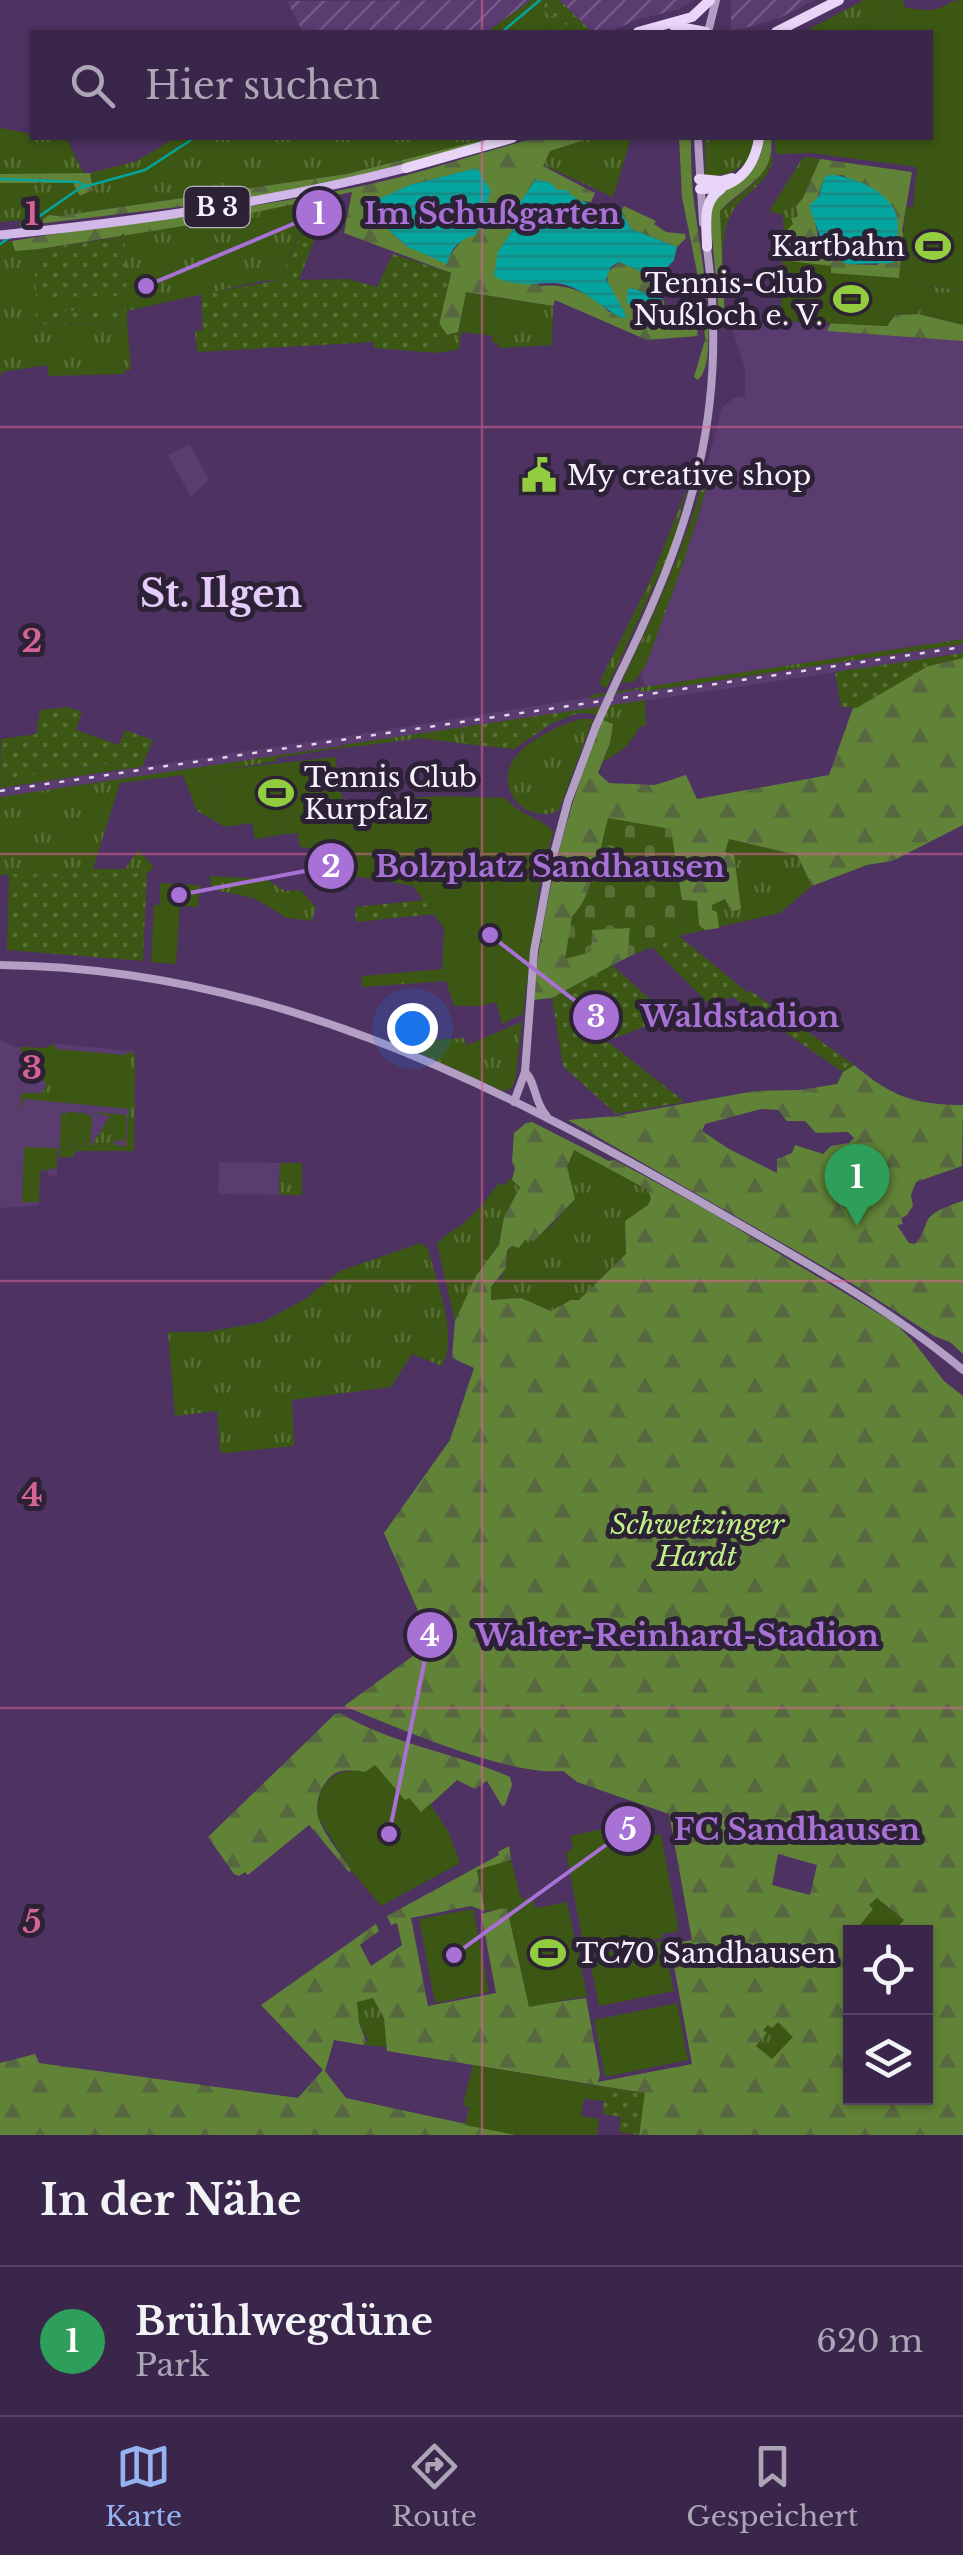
<!DOCTYPE html>
<html lang="de">
<head>
<meta charset="utf-8">
<style>
	body { margin:0; font-family:"Libre Baskerville",serif; background:#453254; color:#f1f3f6 }
	.controls { position:absolute; right:30px; bottom:30px; display:grid; overflow:hidden; border-radius:0px; box-shadow:0 2px 8px #0004 }
	.controls button { width:90px; height:90px; display:grid; place-items:center; padding:0; border:0; border-bottom:2px solid #544362; background:#3a264a; color:#f1f3f6; font:50px sans-serif }
	.you { position:absolute; left:412px; top:1028px; width:35px; height:35px; margin:-25px; border:8px solid #fff; border-radius:50%; background:#1a73e8; box-shadow:0 0 0 15px #1a73e833 }
	.badge { display:grid; place-items:center; width:65px; height:65px; border-radius:50%; background:#95b2f1; color:#fff; font-size:32px; font-weight:700 }
	.pin { position:absolute; translate:-50% -82px; filter:drop-shadow(0 2px 5px #0008) }
	.pin::after { content:''; position:absolute; top:52px; width:35px; height:30px; background:inherit; clip-path:polygon(0 0,100% 0,50% 100%) }
	.list { margin:0; padding:0; list-style:none }
	h2 { display:flex; justify-content:space-between; align-items:center; height:130px; margin:0; padding:0 40px; font-size:42px }
	h2 small { font-size:32px; font-weight:400; color:#aba5b5 }
	.list li { display:grid; grid-template-columns:65px 1fr auto; gap:30px; align-items:center; box-sizing:border-box; height:150px; padding:0 40px; border-top:2px solid #544362 }
	.list b { display:block; font-size:38px; white-space:nowrap }
	.list p { margin:0; font-size:32px; white-space:nowrap; color:#aba5b5 }
	.list em { font-size:32px; font-style:normal; color:#aba5b5 }
	.icon { flex:none; width:55px; height:55px; fill:none; stroke:currentColor; stroke-width:2; stroke-linecap:round; stroke-linejoin:round }
	.map { position:relative; flex:none; width:963px; height:2135px; overflow:hidden }
	.search { position:absolute; background:#3a264a; box-shadow:0 2px 8px #0004; left:30px; right:30px; top:30px; height:110px; display:flex; align-items:center; gap:25px; box-sizing:border-box; padding:0 35px; border-radius:0px; color:#aba5b5; font-size:38px }
	.sheet { height:280px; background:#3a264a }
	nav { display:flex; justify-content:space-around; align-items:center; box-sizing:border-box; height:140px; border-top:2px solid #544362; background:#3a264a; font-size:28px; color:#aba5b5 }
	nav a { display:grid; justify-items:center; gap:5px }
	nav .on { color:#95b2f1 }
	.map>svg:first-child { display:block }
	.built { fill:#5a3c71 }
	.industrial { fill:url(#industrial-furrows) }
	.grass { fill:url(#grass-tufts) }
	.forest { fill:url(#forest-firs); fill-rule:evenodd }
	.cemetery { fill:url(#cemetery-stones) }
	.garden { fill:url(#garden-dots) }
	.pitch { fill:#3b5713 }
	.water { fill:url(#water-rules) }
	.lines { fill:none; stroke-linecap:round; stroke-linejoin:round }
	.stream { stroke:#04a59e; stroke-width:2.5 }
	.secondary { stroke:#b39ec4; stroke-width:8 }
	.primary { stroke:#d2b8e8; stroke-width:9 }
	.highway { stroke:#e8d5f8; stroke-width:10 }
	.rail { stroke:#e0d6e7; stroke-width:2.5; stroke-dasharray:5 10; stroke-linecap:butt }
	.secondary-bridge { stroke:#b39ec4; stroke-width:8 }
	.grid { fill:none; stroke:#d56494; stroke-width:2.5; stroke-opacity:0.55 }
	.labels { text-anchor:middle; stroke-width:10; stroke-linejoin:round; paint-order:stroke }
	.shield { fill:#2d2136; stroke:#bbb3c1; stroke-width:2.5 }
	.shield-label { font-size:25px; font-weight:bold; fill:#f8f1fd }
	.poi-label { font-size:28px; fill:#f8f1fd; stroke:#2d2136; text-anchor:start }
	.park-label { font-size:28px; font-style:italic; fill:#c0f189; stroke:#2d2136 }
	.district-label { font-size:38px; font-weight:bold; fill:#e4cbf9; stroke:#2d2136 }
	.grid-label { font-size:32px; text-anchor:middle; font-weight:bold; fill:#d56494; stroke:#2d2136; stroke-width:10; stroke-linejoin:round; paint-order:stroke }
	.leader { fill:none; stroke:#a771d5; stroke-width:4 }
	.callout-dot { fill:#a771d5; stroke:#2d2136; stroke-width:4 }
	.mark-label { font-size:30px; text-anchor:middle; font-weight:bold; fill:#fff }
	.callout-label { font-size:30px; text-anchor:middle; font-weight:bold; fill:#a771d5; stroke:#2d2136; stroke-width:10; stroke-linejoin:round; paint-order:stroke }
</style>
</head>
<body>
<div class="map">
<svg width="963" height="2135" viewBox="0 0 963 2135">
	<defs>
		<pattern id="industrial-furrows" width="10" height="10" patternUnits="userSpaceOnUse" patternTransform="scale(2.5)"><rect width="10" height="10" fill="#5a3c71"/><path d="M-1 1l2-2M0 10L10 0M9 11l2-2" fill="none" stroke="#725986"/></pattern>
		<pattern id="grass-tufts" width="24" height="20" patternUnits="userSpaceOnUse" patternTransform="scale(2.5)"><rect width="24" height="20" fill="#3b5713"/><path d="M3 7l-1-3M5 7V3M7 7l1-3M15 17l-1-3M17 17v-4M19 17l1-3" fill="none" stroke="#587036"/></pattern>
		<pattern id="forest-firs" width="22" height="20" patternUnits="userSpaceOnUse" patternTransform="scale(2.5)"><rect width="22" height="20" fill="#618337"/><path d="M5 1l3.5 6h-7zM16 11l3.5 6h-7z" fill="#576840"/></pattern>
		<pattern id="cemetery-stones" width="16" height="16" patternUnits="userSpaceOnUse" patternTransform="scale(2.5)"><rect width="16" height="16" fill="#3b5713"/><path d="M2 7V4a2 2 0 0 1 4 0v3zM10 15v-3a2 2 0 0 1 4 0v3z" fill="#587036"/></pattern>
		<pattern id="garden-dots" width="8" height="8" patternUnits="userSpaceOnUse" patternTransform="scale(2.5)"><rect width="8" height="8" fill="#3b5713"/><path d="M2 2h.1M6 6h.1" fill="none" stroke="#587036" stroke-width="1.8" stroke-linecap="round"/></pattern>
		<pattern id="water-rules" width="6" height="5" patternUnits="userSpaceOnUse" patternTransform="scale(2.5)"><rect width="6" height="5" fill="#04a59e"/><path d="M0 2.5h6" fill="none" stroke="#198985"/></pattern>
	</defs>
	<rect width="100%" height="100%" fill="#4d3262"/>
	<g class="built">
		<polygon points="793,322 830,325 828,331 963,341 963,639 645,687 641,674 699,515 708,478 704,476 722,407 734,398 745,396 745,369 731,326"/>
		<polygon points="190,444 209,480 191,497 168,455"/>
		<polygon points="963,644 963,653 731,688 343,745 342,737 640,689 642,692"/>
		<polygon points="340,737 341,746 0,797 0,788"/>
		<polygon points="0,1040 16,1047 45,1048 56,1044 133,1051 135,1054 134,1151 76,1151 73,1157 59,1157 57,1148 57,1175 48,1176 47,1171 40,1171 39,1205 0,1208"/>
		<polygon points="219,1162 280,1163 279,1195 218,1194"/>
	</g>
	<g class="industrial">
		<polygon points="531,0 487,32 303,32 287,1"/>
		<polygon points="559,0 694,0 679,9 636,20 609,32 592,32"/>
		<polygon points="731,0 814,0 780,18 731,32"/>
	</g>
	<g class="grass">
		<polygon points="531,0 547,0 542,10 570,27 572,32 547,32 545,29 538,32 487,32"/>
		<polygon points="864,0 890,0 887,17 852,32 804,32"/>
		<polygon points="0,128 32,134 32,138 67,140 84,174 0,174"/>
		<polygon points="175,138 490,138 347,174 60,216 49,215 37,224 18,226 22,220 0,222 0,183 73,183 80,196 93,190 90,173 137,161"/>
		<polygon points="591,138 631,138 613,197 543,165 550,151"/>
		<path d="M 705,138 L 755,138 C 752,166 733,177 705,176 Z"/>
		<path d="M 773,154 C 773,184 741,192 730,216 C 718,243 725,282 725,310 L 720,211 L 754,183 Z"/>
		<polygon points="807,157 820,159 803,198 796,205 798,218 793,224 789,256 784,255 783,215 769,211 802,159"/>
		<polygon points="330,196 316,236 298,234 280,280 262,281 127,311 36,312 37,324 127,323 131,370 125,370 125,374 49,376 47,365 2,372 0,377 0,242 12,241 16,250 40,249 35,262 126,296 124,233 208,222"/>
		<polygon points="921,285 963,290 963,325 918,314"/>
		<polygon points="465,292 553,306 552,345 499,348 498,343 492,342 492,336 499,337 466,298 459,349 438,353 447,335 458,332"/>
		<polygon points="689,483 671,549 607,688 599,684 601,679 651,579"/>
		<path d="M 701,488 L 706,489 L 682,567 L 646,665 L 634,682 L 621,683 C 652,619 681,556 701,488 Z"/>
		<polygon points="963,639 963,644 641,692 640,689 589,699 591,695"/>
		<path d="M 645,700 L 646,726 L 640,726 C 632,742 621,754 603,761 L 610,743 L 612,725 L 603,720 L 605,715 L 578,713 L 578,710 Z"/>
		<path d="M 580,719 L 593,719 L 559,810 C 531,826 495,793 512,762 C 524,741 557,726 580,719 Z"/>
		<polygon points="463,727 465,744 420,738 345,748 343,745"/>
		<polygon points="341,746 343,751 339,748 276,758 276,761 228,769 207,777 215,821 197,811 183,775 120,783 93,869 125,869 138,850 154,867 147,873 0,875 0,797"/>
		<polygon points="113,763 111,771 0,788 0,785 12,780 23,781 36,773"/>
		<polygon points="367,802 355,815 334,821 335,855 327,850 300,847 297,833 285,834 283,819 344,810 344,804"/>
		<polygon points="729,839 797,855 812,886 780,913 679,936 686,928 682,900 697,901 699,925 712,910 711,905 726,899 725,853"/>
		<polygon points="210,876 266,879 285,891 300,890 316,907 312,921 287,918 254,898 211,889"/>
		<polygon points="442,969 446,981 362,987 362,976"/>
		<polygon points="522,1022 515,1081 512,1088 503,1091 410,1049 413,1041 464,1038 467,1045"/>
		<polygon points="55,1044 56,1049 126,1055 127,1051 135,1054 134,1151 76,1151 73,1157 59,1157 61,1113 66,1114 64,1146 84,1147 86,1115 92,1115 90,1148 110,1116 92,1112 127,1115 125,1141 115,1140 114,1144 126,1147 129,1109 24,1099 21,1111 21,1093 42,1093 46,1085 42,1076 43,1053 21,1052 21,1047 45,1048"/>
		<polygon points="574,1150 648,1190 651,1198 648,1205 625,1222 626,1254 579,1300 571,1300 551,1311 521,1298 491,1300 491,1287 503,1275 507,1250 550,1227 574,1199 567,1167"/>
		<polygon points="280,1163 302,1163 302,1195 279,1195"/>
		<path d="M 509,1178 L 520,1186 L 504,1217 L 499,1245 L 476,1276 L 455,1321 L 437,1244 C 444,1234 454,1231 464,1223 C 477,1212 488,1197 499,1183 L 505,1185 Z"/>
		<path d="M 421,1243 L 428,1249 C 436,1282 459,1334 442,1366 L 412,1354 L 391,1387 L 292,1400 L 294,1446 L 225,1453 L 220,1451 L 217,1411 L 175,1416 L 168,1332 L 207,1332 L 263,1322 L 305,1299 L 340,1271 Z"/>
		<polygon points="877,1898 904,1920 893,1932 869,1932 860,1925 872,1910 869,1905"/>
		<polygon points="373,1997 384,2018 387,2047 363,2045 368,2040 359,2023 357,2002"/>
		<polygon points="778,2022 794,2036 772,2060 756,2046 766,2034 763,2030 768,2024"/>
	</g>
	<g class="forest">
		<polygon points="490,138 498,138 359,177 236,200 37,224 49,215 60,216 347,174"/>
		<path d="M 536,138 L 591,138 L 550,151 L 543,166 L 595,193 L 591,202 L 526,195 L 516,208 L 513,229 L 498,252 L 540,286 C 565,283 591,292 609,312 L 625,313 L 608,287 L 607,273 L 619,262 L 638,270 L 650,280 L 652,290 L 646,294 L 632,288 L 627,291 L 627,303 L 658,305 L 663,299 L 669,326 L 697,321 L 698,336 L 647,340 L 555,300 L 553,306 L 466,292 L 458,332 L 447,335 L 439,324 L 451,273 L 344,233 L 352,192 L 208,222 L 40,249 L 15,251 L 12,241 C 140,219 270,209 396,178 C 443,166 489,150 536,138 ZM 477,168 L 464,238 L 449,256 L 408,247 L 382,224 L 410,185 Z"/>
		<path d="M 679,138 L 691,138 C 691,156 691,175 693,193 C 696,227 723,359 698,380 L 694,377 L 705,340 L 703,302 L 682,197 Z"/>
		<path d="M 764,138 L 771,138 C 776,177 743,186 720,211 L 725,324 L 720,325 L 710,214 C 720,175 757,192 764,138 Z"/>
		<path d="M 820,159 L 912,172 L 902,231 L 924,283 L 783,316 L 784,255 L 789,255 L 788,229 L 793,224 L 791,218 L 798,217 L 796,206 L 803,198 ZM 842,175 C 883,199 897,189 896,246 L 877,265 L 848,264 L 835,256 L 818,237 L 813,211 L 824,178 Z"/>
		<polygon points="90,173 93,190 80,196 73,183 0,183 0,174"/>
		<polygon points="624,206 656,221 654,224 666,232 685,234 686,238 677,247 631,229 621,211"/>
		<polygon points="918,314 963,325 963,341 827,331 831,323 887,326 895,315"/>
		<path d="M 963,658 L 963,825 L 892,861 L 867,865 L 812,886 L 797,855 L 729,839 L 725,852 L 734,855 L 741,909 L 731,912 L 725,899 L 712,905 L 712,910 L 717,912 L 719,928 L 705,930 L 699,925 L 697,901 L 682,900 L 670,829 L 630,928 L 628,957 L 552,998 L 533,1000 C 543,903 565,810 603,720 L 613,724 L 610,743 L 598,773 L 609,783 L 655,785 L 686,775 L 697,799 L 829,775 L 853,708 L 928,666 Z"/>
		<path d="M 854,1065 C 891,1096 914,1105 963,1105 L 962,1166 L 916,1182 L 911,1195 L 913,1206 L 906,1216 L 901,1218 L 903,1224 L 897,1225 L 909,1243 L 915,1244 C 923,1235 923,1231 927,1221 C 932,1211 953,1204 963,1201 L 963,1354 L 950,1342 L 934,1336 L 845,1279 L 568,1120 L 616,1116 L 755,1091 L 800,1090 L 837,1084 L 843,1072 ZM 761,1109 L 778,1110 L 787,1121 L 805,1121 L 816,1133 L 848,1132 L 854,1138 L 849,1143 L 831,1146 L 823,1154 L 795,1145 L 792,1153 L 777,1159 L 777,1173 L 729,1149 L 702,1131 L 705,1124 Z"/>
		<path d="M 532,1122 L 609,1161 L 615,1160 L 707,1210 L 896,1324 L 913,1341 L 944,1381 L 963,1396 L 963,2135 L 639,2135 L 644,2093 L 387,2051 L 384,2018 L 373,1998 L 357,2002 L 359,2023 L 366,2041 L 363,2045 L 334,2040 L 325,2071 L 346,2098 L 517,2135 L 0,2135 L 0,2063 L 35,2054 L 39,2063 L 298,2098 L 323,2070 L 261,2005 L 376,1924 L 379,1931 L 360,1945 L 371,1966 L 402,1945 L 397,1923 L 391,1925 L 387,1916 L 499,1855 L 498,1852 L 509,1846 L 511,1860 L 477,1871 L 485,1911 L 471,1906 L 411,1918 L 428,2006 L 496,1993 L 481,1914 L 507,1907 L 529,2006 L 586,1998 L 600,2074 L 598,2082 L 692,2064 L 670,1944 L 692,1940 L 669,1814 L 577,1782 L 563,1771 C 507,1776 398,1728 344,1706 L 442,1635 L 441,1610 L 419,1613 L 384,1533 L 450,1440 L 474,1368 L 452,1358 L 455,1321 L 476,1276 L 499,1245 L 504,1217 L 520,1187 L 512,1180 L 515,1168 L 512,1163 L 514,1133 L 526,1123 ZM 574,1150 L 648,1190 L 651,1198 L 648,1205 L 625,1221 L 626,1254 L 579,1300 L 571,1300 L 551,1311 L 521,1298 L 491,1300 L 491,1287 L 506,1268 L 507,1250 L 512,1246 L 519,1248 L 525,1240 L 534,1241 L 575,1199 L 567,1167 ZM 778,1854 L 817,1865 L 810,1895 L 772,1885 ZM 877,1898 L 904,1920 L 893,1932 L 926,1932 L 926,2098 L 850,2098 L 850,1932 L 869,1932 L 860,1925 L 873,1909 L 869,1905 ZM 778,2022 L 793,2037 L 772,2059 L 756,2046 L 767,2033 L 763,2030 L 768,2025 L 772,2028 Z"/>
		<path d="M 340,1713 C 393,1745 454,1752 510,1777 L 512,1785 L 505,1805 L 502,1806 L 487,1781 L 475,1789 L 457,1780 L 421,1813 L 409,1799 L 405,1801 C 384,1786 345,1750 324,1785 C 318,1794 316,1806 318,1816 C 323,1834 341,1854 351,1870 L 349,1872 L 309,1825 L 248,1875 L 245,1872 L 239,1876 L 234,1874 L 208,1837 L 335,1714 Z"/>
	</g>
	<path class="cemetery" d="M 608,818 L 671,829 L 686,928 L 679,936 L 628,957 L 630,928 L 592,930 L 591,952 L 565,959 L 572,916 C 592,900 601,844 608,818 Z"/>
	<g class="garden">
		<polygon points="547,0 559,0 592,32 572,32 570,27 542,10"/>
		<polygon points="124,233 127,296 36,297 35,262 40,249 119,237"/>
		<polygon points="299,234 316,236 299,280 348,279 377,287 393,254 451,273 439,323 447,335 438,353 374,348 373,342 197,352 195,331 203,330 201,294 280,280"/>
		<polygon points="36,311 127,311 127,323 36,324"/>
		<polygon points="963,653 963,658 928,666 857,708 841,707 835,672"/>
		<polygon points="68,707 82,712 76,730 119,745 125,730 153,740 142,767 111,771 112,763 36,773 23,781 12,780 0,785 1,739 36,734 40,710"/>
		<polygon points="578,710 578,713 551,724 514,749 465,744 463,727"/>
		<polygon points="147,873 143,961 7,950 9,874"/>
		<polygon points="423,900 435,914 356,922 355,907"/>
		<polygon points="679,936 747,992 751,991 854,1065 843,1072 733,997 709,1004 651,946"/>
		<polygon points="612,965 670,1017 607,1041 685,1102 616,1114 563,1066 552,998"/>
		<polygon points="605,2087 645,2093 639,2135 619,2132 621,2117 603,2114"/>
	</g>
	<g class="pitch">
		<path d="M 890,0 L 903,0 L 904,7 C 915,9 928,12 939,8 C 949,4 951,0 963,0 L 963,290 L 922,285 L 918,314 L 895,315 L 887,326 L 784,321 L 781,315 L 782,260 L 831,266 L 831,273 L 899,278 L 906,207 L 913,207 L 917,167 L 811,153 L 776,154 L 774,138 L 930,138 L 930,32 L 852,32 L 887,17 Z"/>
		<polygon points="466,298 504,303 500,337 461,332"/>
		<polygon points="335,757 345,810 283,819 285,834 255,839 252,823 224,827 215,821 207,777 228,769"/>
		<path d="M 441,796 L 506,798 C 519,816 540,816 553,832 L 539,889 L 523,1014 L 502,1024 L 496,1002 L 481,1006 L 454,1006 L 442,969 L 444,928 L 413,886 L 335,873 L 334,821 L 355,815 L 368,802 Z"/>
		<polygon points="160,883 200,885 198,907 180,906 176,964 151,962 154,905 160,905"/>
		<polygon points="58,1054 131,1060 127,1107 55,1101"/>
		<polygon points="66,1112 86,1113 84,1147 64,1146"/>
		<polygon points="24,1147 57,1148 57,1168 40,1171 39,1202 22,1202"/>
		<path d="M 375,1765 L 405,1800 L 409,1798 L 421,1812 L 430,1804 L 448,1831 L 460,1863 L 381,1906 L 351,1870 L 318,1817 C 315,1787 333,1765 365,1772 Z"/>
		<polygon points="640,1821 643,1833 648,1836 661,1834 679,1931 662,1934 662,1938 585,1953 566,1853 573,1848 570,1836"/>
		<polygon points="511,1860 521,1899 533,1897 535,1908 567,1902 587,1996 529,2007 507,1908 485,1911 477,1870"/>
		<polygon points="473,1909 489,1992 435,2003 419,1919"/>
		<polygon points="663,1941 674,1991 599,2006 589,1956"/>
		<polygon points="677,2003 688,2060 605,2077 594,2020"/>
		<polygon points="473,2065 605,2087 605,2101 584,2099 581,2116 599,2119 597,2135 517,2135 465,2125 469,2107 463,2105"/>
	</g>
	<g class="water">
		<path d="M 477,168 L 491,191 L 476,235 C 461,238 450,249 447,264 L 408,247 L 382,224 L 367,217 L 374,201 L 410,185 Z"/>
		<path d="M 830,175 C 853,176 888,191 896,214 C 901,228 895,249 893,263 L 848,264 L 827,255 L 809,206 L 819,196 L 824,178 Z"/>
		<path d="M 536,179 L 551,183 L 557,190 L 567,190 C 577,205 604,206 621,211 L 631,229 L 677,247 L 674,260 L 664,271 L 665,275 L 673,276 L 658,305 L 638,310 L 627,303 L 627,291 L 631,288 L 649,294 L 652,285 L 638,270 L 619,262 L 611,267 L 606,279 L 625,313 L 626,318 L 622,318 C 603,309 588,292 566,285 C 544,278 522,292 494,276 L 498,252 L 513,229 L 516,208 Z"/>
	</g>
	<g class="lines">
		<g class="stream">
			<polyline points="502,32 540,0"/>
			<polyline points="0,179 78,182 86,186"/>
			<polyline points="21,229 80,188 145,170 194,138"/>
			<polyline points="0,244 10,237"/>
		</g>
		<g class="secondary">
			<polyline points="708,32 716,0"/>
			<polyline points="698,138 703,223"/>
			<path d="M 618,678 C 691,530 731,408 706,242"/>
			<path d="M 0,965 C 265,968 484,1077 708,1206 C 796,1257 885,1305 963,1370"/>
			<path d="M 525,1072 C 536,1082 534,1102 546,1115"/>
			<polyline points="514,1102 525,1072 534,951 548,876 568,801 596,726"/>
		</g>
		<path class="primary" d="M 0,235 C 136,222 273,202 406,168"/>
		<g class="highway">
			<polyline points="674,26 706,32"/>
			<polyline points="638,32 692,17 710,0"/>
			<polyline points="776,32 839,0"/>
			<polyline points="406,168 512,138"/>
			<polyline points="699,179 721,181 732,178"/>
			<path d="M 700,189 C 734,190 754,171 759,138"/>
			<path d="M 707,247 C 707,225 701,202 721,189"/>
		</g>
		<polyline class="rail" points="0,791 963,647"/>
		<polyline class="secondary-bridge" points="596,726 618,678"/>
	</g>
	<path class="grid" d="M 482,0 L 482,32M 482,138 L 482,2135M 0,427 L 963,427M 0,854 L 963,854M 0,1281 L 963,1281M 0,1708 L 963,1708"/>
	<defs>
		<symbol id="stadium-bare" viewBox="-9 -9 18 18"><path d="M0-5a6.5 5 0 1 0 0 10a6.5 5 0 1 0 0-10ZM-3.5-1.8h7v3.6h-7Z" fill="#92cd3f" stroke="#2d2136" stroke-width="2.5" paint-order="stroke"/></symbol>
		<symbol id="civic-bare" viewBox="-9 -9 18 18"><path d="M-.6-6.5H3V-4.5H.6V-3L4-1V1h2V6H-6V1h2V-1L-.6-3ZM-1.2 2.5V6h2.4V2.5Z" fill="#92cd3f" stroke="#2d2136" stroke-width="2.5" paint-order="stroke"/></symbol>
	</defs>
	<g fill-rule="evenodd">
		<use href="#stadium-bare" x="908" y="221" width="50" height="50"/>
		<use href="#stadium-bare" x="826" y="274" width="50" height="50"/>
		<use href="#civic-bare" x="514" y="450" width="50" height="50"/>
		<use href="#stadium-bare" x="251" y="768" width="50" height="50"/>
		<use href="#stadium-bare" x="523" y="1928" width="50" height="50"/>
	</g>
	<g class="labels">
		<rect class="shield" x="184.5" y="187" width="65" height="40" rx="8"/>
		<g class="shield-label">
			<text x="217" y="216">B 3</text>
		</g>
		<g class="poi-label">
			<text x="905" y="256" text-anchor="end">Kartbahn</text>
			<text x="823" y="293" text-anchor="end">Tennis-Club<tspan x="823" dy="32">Nußloch e. V.</tspan></text>
			<text x="567" y="485">My creative shop</text>
			<text x="304" y="787">Tennis Club<tspan x="304" dy="32">Kurpfalz</tspan></text>
			<text x="576" y="1963">TC70 Sandhausen</text>
		</g>
		<g class="park-label">
			<text x="697" y="1534">Schwetzinger<tspan x="697" dy="32">Hardt</tspan></text>
		</g>
		<g class="district-label">
			<text x="221" y="607">St. Ilgen</text>
		</g>
	</g>
	<g class="grid-label">
		<text x="32" y="225">1</text>
		<text x="32" y="652">2</text>
		<text x="32" y="1079">3</text>
		<text x="32" y="1506">4</text>
		<text x="32" y="1933">5</text>
	</g>
	<path class="leader" d="M146 286L319 213M179 895L331 866M490 935L596 1017M389 1834L430 1635M454 1955L628 1829"/>
	<g class="callout-dot">
		<circle cx="146" cy="286" r="10"/>
		<circle cx="179" cy="895" r="10"/>
		<circle cx="490" cy="935" r="10"/>
		<circle cx="389" cy="1834" r="10"/>
		<circle cx="454" cy="1955" r="10"/>
		<circle cx="319" cy="213" r="25"/>
		<circle cx="331" cy="866" r="25"/>
		<circle cx="596" cy="1017" r="25"/>
		<circle cx="430" cy="1635" r="25"/>
		<circle cx="628" cy="1829" r="25"/>
	</g>
	<g class="mark-label">
		<text x="319" y="224">1</text>
		<text x="331" y="877">2</text>
		<text x="596" y="1027">3</text>
		<text x="430" y="1646">4</text>
		<text x="628" y="1840">5</text>
	</g>
	<g class="callout-label">
		<text x="492" y="224">Im Schußgarten</text>
		<text x="550" y="877">Bolzplatz Sandhausen</text>
		<text x="740" y="1027">Waldstadion</text>
		<text x="677" y="1646">Walter-Reinhard-Stadion</text>
		<text x="797" y="1840">FC Sandhausen</text>
	</g>
</svg>
<div class="controls">
<button><svg class="icon" aria-label="locate" viewBox="0 0 24 24"><circle cx="12" cy="12" r="6"/><path d="M12 2v4M12 18v4M2 12h4M18 12h4"/></svg></button>
<button><svg class="icon" aria-label="layers" viewBox="0 0 24 24"><path d="M12 4l9 5-9 5-9-5zM3 14l9 5 9-5"/></svg></button>
</div>
<div class="you"></div>
<div class="pin badge" style="left:857px;top:1226px;background:#2e9e5b">1</div>
<div class="search"><svg class="icon" aria-label="search" viewBox="0 0 24 24"><circle cx="10" cy="10" r="6"/><path d="M15 15l6 6"/></svg>Hier suchen</div>
</div>
<section class="sheet">
<h2>In der Nähe<small></small></h2>
<ul class="list">
<li><span class="badge" style="background:#2e9e5b">1</span><div><b>Brühlwegdüne</b><p>Park</p></div><em>620 m</em></li>
</ul>
</section>
<nav>
<a class="on"><svg class="icon" aria-label="map" viewBox="0 0 24 24"><path d="M3 6l6-2 6 2 6-2v14l-6 2-6-2-6 2zM9 4v14M15 6v14"/></svg>Karte</a>
<a><svg class="icon" aria-label="directions" viewBox="0 0 24 24"><path d="M12 3l9 9-9 9-9-9zM9 14v-3h6M13 9l2 2-2 2"/></svg>Route</a>
<a><svg class="icon" aria-label="saved" viewBox="0 0 24 24"><path d="M7 4h10v16l-5-4-5 4z"/></svg>Gespeichert</a>
</nav>
</body>
</html>
